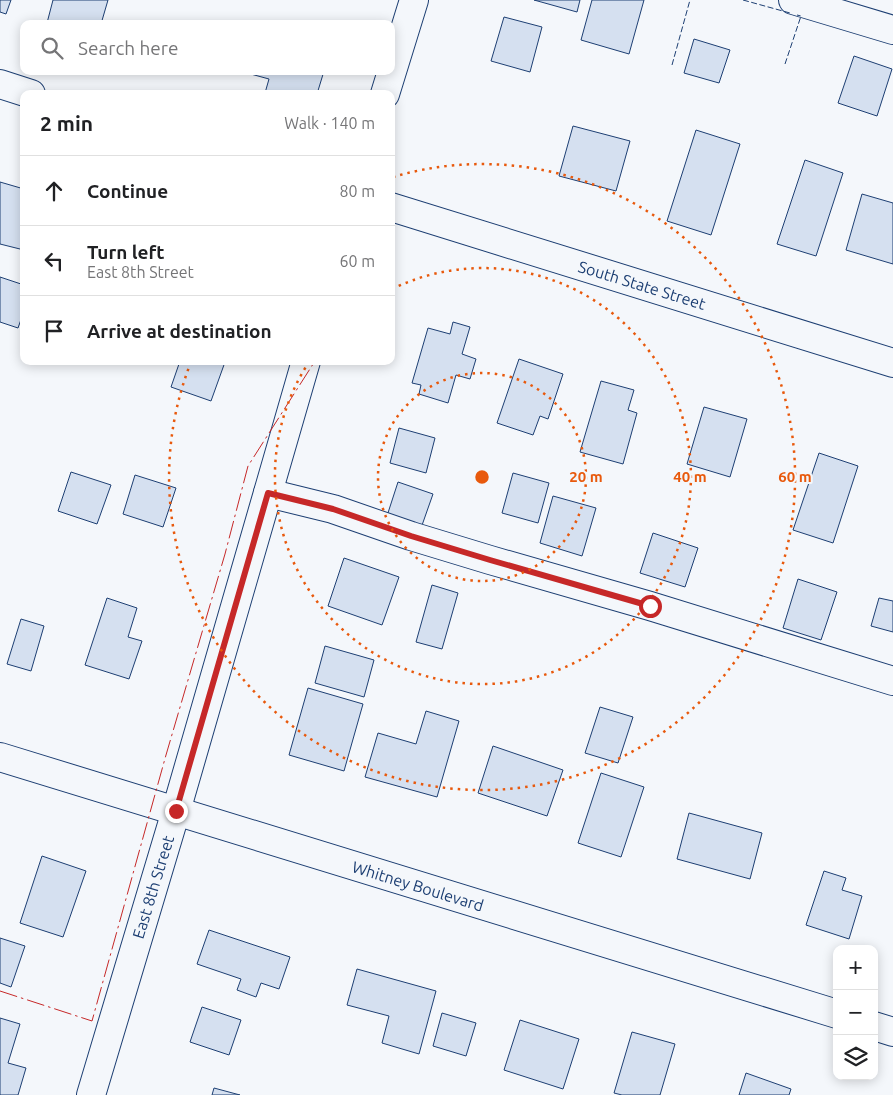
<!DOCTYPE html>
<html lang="en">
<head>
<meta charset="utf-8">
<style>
	body { margin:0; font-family:Ubuntu,sans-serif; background:#f6f6f6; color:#202124 }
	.controls { position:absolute; right:15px; bottom:15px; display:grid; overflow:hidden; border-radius:10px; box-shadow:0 2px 12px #0003 }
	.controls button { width:45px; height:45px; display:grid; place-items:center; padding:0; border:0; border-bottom:1px solid #e0e0e0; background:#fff; color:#202124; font:25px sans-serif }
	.stop { position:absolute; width:15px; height:15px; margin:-11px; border:4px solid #c62828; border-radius:50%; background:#fff }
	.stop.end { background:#c62828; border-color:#fff; box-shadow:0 1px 5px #0008 }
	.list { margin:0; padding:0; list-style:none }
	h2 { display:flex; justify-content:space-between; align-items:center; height:65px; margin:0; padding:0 20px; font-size:21px }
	h2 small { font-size:16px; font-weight:400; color:#757577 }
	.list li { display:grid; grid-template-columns:32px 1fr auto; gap:15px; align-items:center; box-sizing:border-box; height:70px; padding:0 20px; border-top:1px solid #e0e0e0 }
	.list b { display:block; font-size:19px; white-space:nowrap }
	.list p { margin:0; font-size:16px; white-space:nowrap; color:#757577 }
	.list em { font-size:16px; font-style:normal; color:#757577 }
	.icon { flex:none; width:28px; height:28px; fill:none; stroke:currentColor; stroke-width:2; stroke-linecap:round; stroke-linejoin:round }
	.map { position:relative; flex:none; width:893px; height:1095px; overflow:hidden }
	.search { position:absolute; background:#fff; box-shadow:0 2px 12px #0003; left:20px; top:20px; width:375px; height:55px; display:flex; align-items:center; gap:12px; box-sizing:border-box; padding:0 18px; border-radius:10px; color:#757577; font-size:19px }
	.panel { position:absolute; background:#fff; box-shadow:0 2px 12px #0003; left:20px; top:90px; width:375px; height:275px; border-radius:10px }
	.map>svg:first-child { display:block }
	.building { fill:#d5e0f0; stroke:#1d3f73 }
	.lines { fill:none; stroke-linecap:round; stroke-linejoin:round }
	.minor-casing { stroke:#1d3f73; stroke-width:30 }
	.major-casing { stroke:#1d3f73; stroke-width:30 }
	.minor { stroke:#f4f7fb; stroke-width:28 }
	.major { stroke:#f4f7fb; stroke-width:28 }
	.fence { stroke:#1d3f73; stroke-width:1; stroke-dasharray:6 2.5; stroke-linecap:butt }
	.power { stroke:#c62828; stroke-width:1; stroke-dasharray:18 4 2.5 4; stroke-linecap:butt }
	.route { stroke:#c62828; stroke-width:6 }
	.ring { fill:none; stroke:#e8590c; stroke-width:2.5; stroke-dasharray:2.5 5 }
	.labels { text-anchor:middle; stroke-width:4; stroke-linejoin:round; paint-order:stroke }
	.street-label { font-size:16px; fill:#1d3f73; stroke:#f4f7fb }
	.centre { fill:#e8590c; stroke:#f4f7fb; stroke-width:2.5 }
	.ring-label { font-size:15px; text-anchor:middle; font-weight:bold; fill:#e8590c; stroke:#f4f7fb; stroke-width:4; stroke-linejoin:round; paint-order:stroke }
</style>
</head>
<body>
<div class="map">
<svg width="893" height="1095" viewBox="0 0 893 1095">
	<rect width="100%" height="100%" fill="#f4f7fb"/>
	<g class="building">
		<polygon points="0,0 11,0 6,14 0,12"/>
		<polygon points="53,0 108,0 101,24 49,24 47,23"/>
		<polygon points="534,0 580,0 577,12"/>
		<polygon points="592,0 644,0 629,54 581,40"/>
		<polygon points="504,17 542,27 530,72 491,61"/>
		<polygon points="694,39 730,50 719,83 684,73"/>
		<polygon points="854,56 892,69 877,116 838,103"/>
		<polygon points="247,71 324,71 317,94 265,93 269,79 247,73"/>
		<polygon points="573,126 630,141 616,191 559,176"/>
		<polygon points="696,130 740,144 711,235 667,221"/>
		<polygon points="805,160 843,173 816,256 777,244"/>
		<polygon points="0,182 24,189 24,250 0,244"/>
		<polygon points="862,194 893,203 893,264 846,250"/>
		<polygon points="0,277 24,285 24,311 18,328 0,322"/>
		<polygon points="453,322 470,327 462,354 476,359 470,379 456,375 448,403 419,394 421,385 412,383 428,328 450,334"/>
		<polygon points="519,359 563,374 548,419 540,416 533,435 497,423"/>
		<polygon points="180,361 225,362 211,401 171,387"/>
		<polygon points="601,381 634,390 628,410 637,413 623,464 580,452"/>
		<polygon points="704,407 747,419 730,477 687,464"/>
		<polygon points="399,428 435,438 426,473 390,463"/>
		<polygon points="819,453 858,466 833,543 793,530"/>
		<polygon points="71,472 111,485 97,524 58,511"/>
		<polygon points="513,473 549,483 538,523 502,513"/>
		<polygon points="135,475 176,488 163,527 123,514"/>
		<polygon points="398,482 433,494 420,531 386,519"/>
		<polygon points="553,496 596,508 582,556 540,543"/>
		<polygon points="653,533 698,548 685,587 640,573"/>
		<polygon points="344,558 399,577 382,625 328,606"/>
		<polygon points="798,579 837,592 821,640 783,628"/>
		<polygon points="432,585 458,593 442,649 416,642"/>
		<polygon points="107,598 137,608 128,637 142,641 129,679 85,665"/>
		<polygon points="879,598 893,601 893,632 871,626"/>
		<polygon points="21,619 44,626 31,671 7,664"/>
		<polygon points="325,646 374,660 364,697 315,683"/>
		<polygon points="308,688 363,704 344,771 289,755"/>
		<polygon points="600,707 633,717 618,763 585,753"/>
		<polygon points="426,711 459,721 437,797 365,777 378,733 416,744"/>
		<polygon points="493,746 563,770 547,816 478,793"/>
		<polygon points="601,773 644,787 621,857 578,843"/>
		<polygon points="689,813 762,833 750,879 677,859"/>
		<polygon points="42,856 86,871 63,937 20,923"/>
		<polygon points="824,871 846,878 842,890 862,896 849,939 806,925"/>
		<polygon points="209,930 290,957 279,989 261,983 256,997 237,990 241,979 197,964"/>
		<polygon points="0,938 25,946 11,987 0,983"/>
		<polygon points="357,969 436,991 419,1054 382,1043 389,1016 347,1005"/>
		<polygon points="202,1007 241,1020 229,1055 190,1042"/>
		<polygon points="442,1013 476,1023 466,1056 433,1046"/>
		<polygon points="0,1018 20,1024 8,1063 26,1068 18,1095 0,1095"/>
		<polygon points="520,1020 579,1039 563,1089 504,1070"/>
		<polygon points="632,1032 675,1044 660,1095 622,1095 614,1093"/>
		<polygon points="746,1073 791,1089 789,1095 739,1095"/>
		<polygon points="214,1088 240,1095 212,1095"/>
	</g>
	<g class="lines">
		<defs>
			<g id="minor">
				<polyline points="793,0 893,30"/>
				<polyline points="385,94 414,0"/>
				<polyline points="268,493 333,509 411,536 490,560 650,606 893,681"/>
				<polyline points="0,757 837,1014"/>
				<polyline points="874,1026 893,1032"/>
				<polyline points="91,1095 176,811 306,361"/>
			</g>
			<g id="major">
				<polyline points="0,84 31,94"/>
				<polyline points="391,207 893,363"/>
			</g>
		</defs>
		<use href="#minor" class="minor-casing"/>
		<use href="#major" class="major-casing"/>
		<use href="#minor" class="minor"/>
		<use href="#major" class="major"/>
		<g class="fence">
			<polyline points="743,0 790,13"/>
			<polyline points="785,64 801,16 797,15"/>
			<polyline points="672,65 690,0"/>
		</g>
		<g class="power">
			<polyline points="391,243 392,242"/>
			<polyline points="0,991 92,1021 166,755 225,554 248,466 315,361"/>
		</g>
	</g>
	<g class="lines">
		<polyline class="route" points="176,811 268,493 333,509 411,536 490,560 650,606"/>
	</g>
	<g class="ring">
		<circle cx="482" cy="477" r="104"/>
		<path d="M392 289A208 208 0 1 1 309 362"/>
		<path d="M393 177A313 313 0 1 1 191 362"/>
	</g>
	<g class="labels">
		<g class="street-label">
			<text transform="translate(642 285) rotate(17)" y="6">South State Street</text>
			<text transform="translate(418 886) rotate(17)" y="6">Whitney Boulevard</text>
			<text transform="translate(153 887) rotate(-73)" y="6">East 8th Street</text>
		</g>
	</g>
	<circle cx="482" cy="477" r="8" class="centre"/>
	<g class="ring-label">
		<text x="586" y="482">20 m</text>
		<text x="690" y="482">40 m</text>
		<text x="795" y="482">60 m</text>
	</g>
</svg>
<div class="controls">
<button>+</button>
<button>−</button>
<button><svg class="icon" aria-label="layers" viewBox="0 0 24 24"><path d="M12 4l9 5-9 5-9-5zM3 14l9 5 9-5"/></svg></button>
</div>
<div class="stop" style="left:650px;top:606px"></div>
<div class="stop end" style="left:176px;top:811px"></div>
<div class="search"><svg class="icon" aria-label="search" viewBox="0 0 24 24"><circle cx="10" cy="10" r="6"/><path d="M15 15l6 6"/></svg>Search here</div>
<section class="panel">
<h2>2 min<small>Walk · 140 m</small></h2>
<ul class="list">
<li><svg class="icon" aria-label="ahead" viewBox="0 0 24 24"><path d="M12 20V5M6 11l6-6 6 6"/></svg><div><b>Continue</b></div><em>80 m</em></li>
<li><svg class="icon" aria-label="left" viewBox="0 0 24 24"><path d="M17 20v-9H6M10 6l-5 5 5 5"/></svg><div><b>Turn left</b><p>East 8th Street</p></div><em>60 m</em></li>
<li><svg class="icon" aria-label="arrive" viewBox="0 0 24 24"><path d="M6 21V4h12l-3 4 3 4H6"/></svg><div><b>Arrive at destination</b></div></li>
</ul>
</section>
</div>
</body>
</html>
